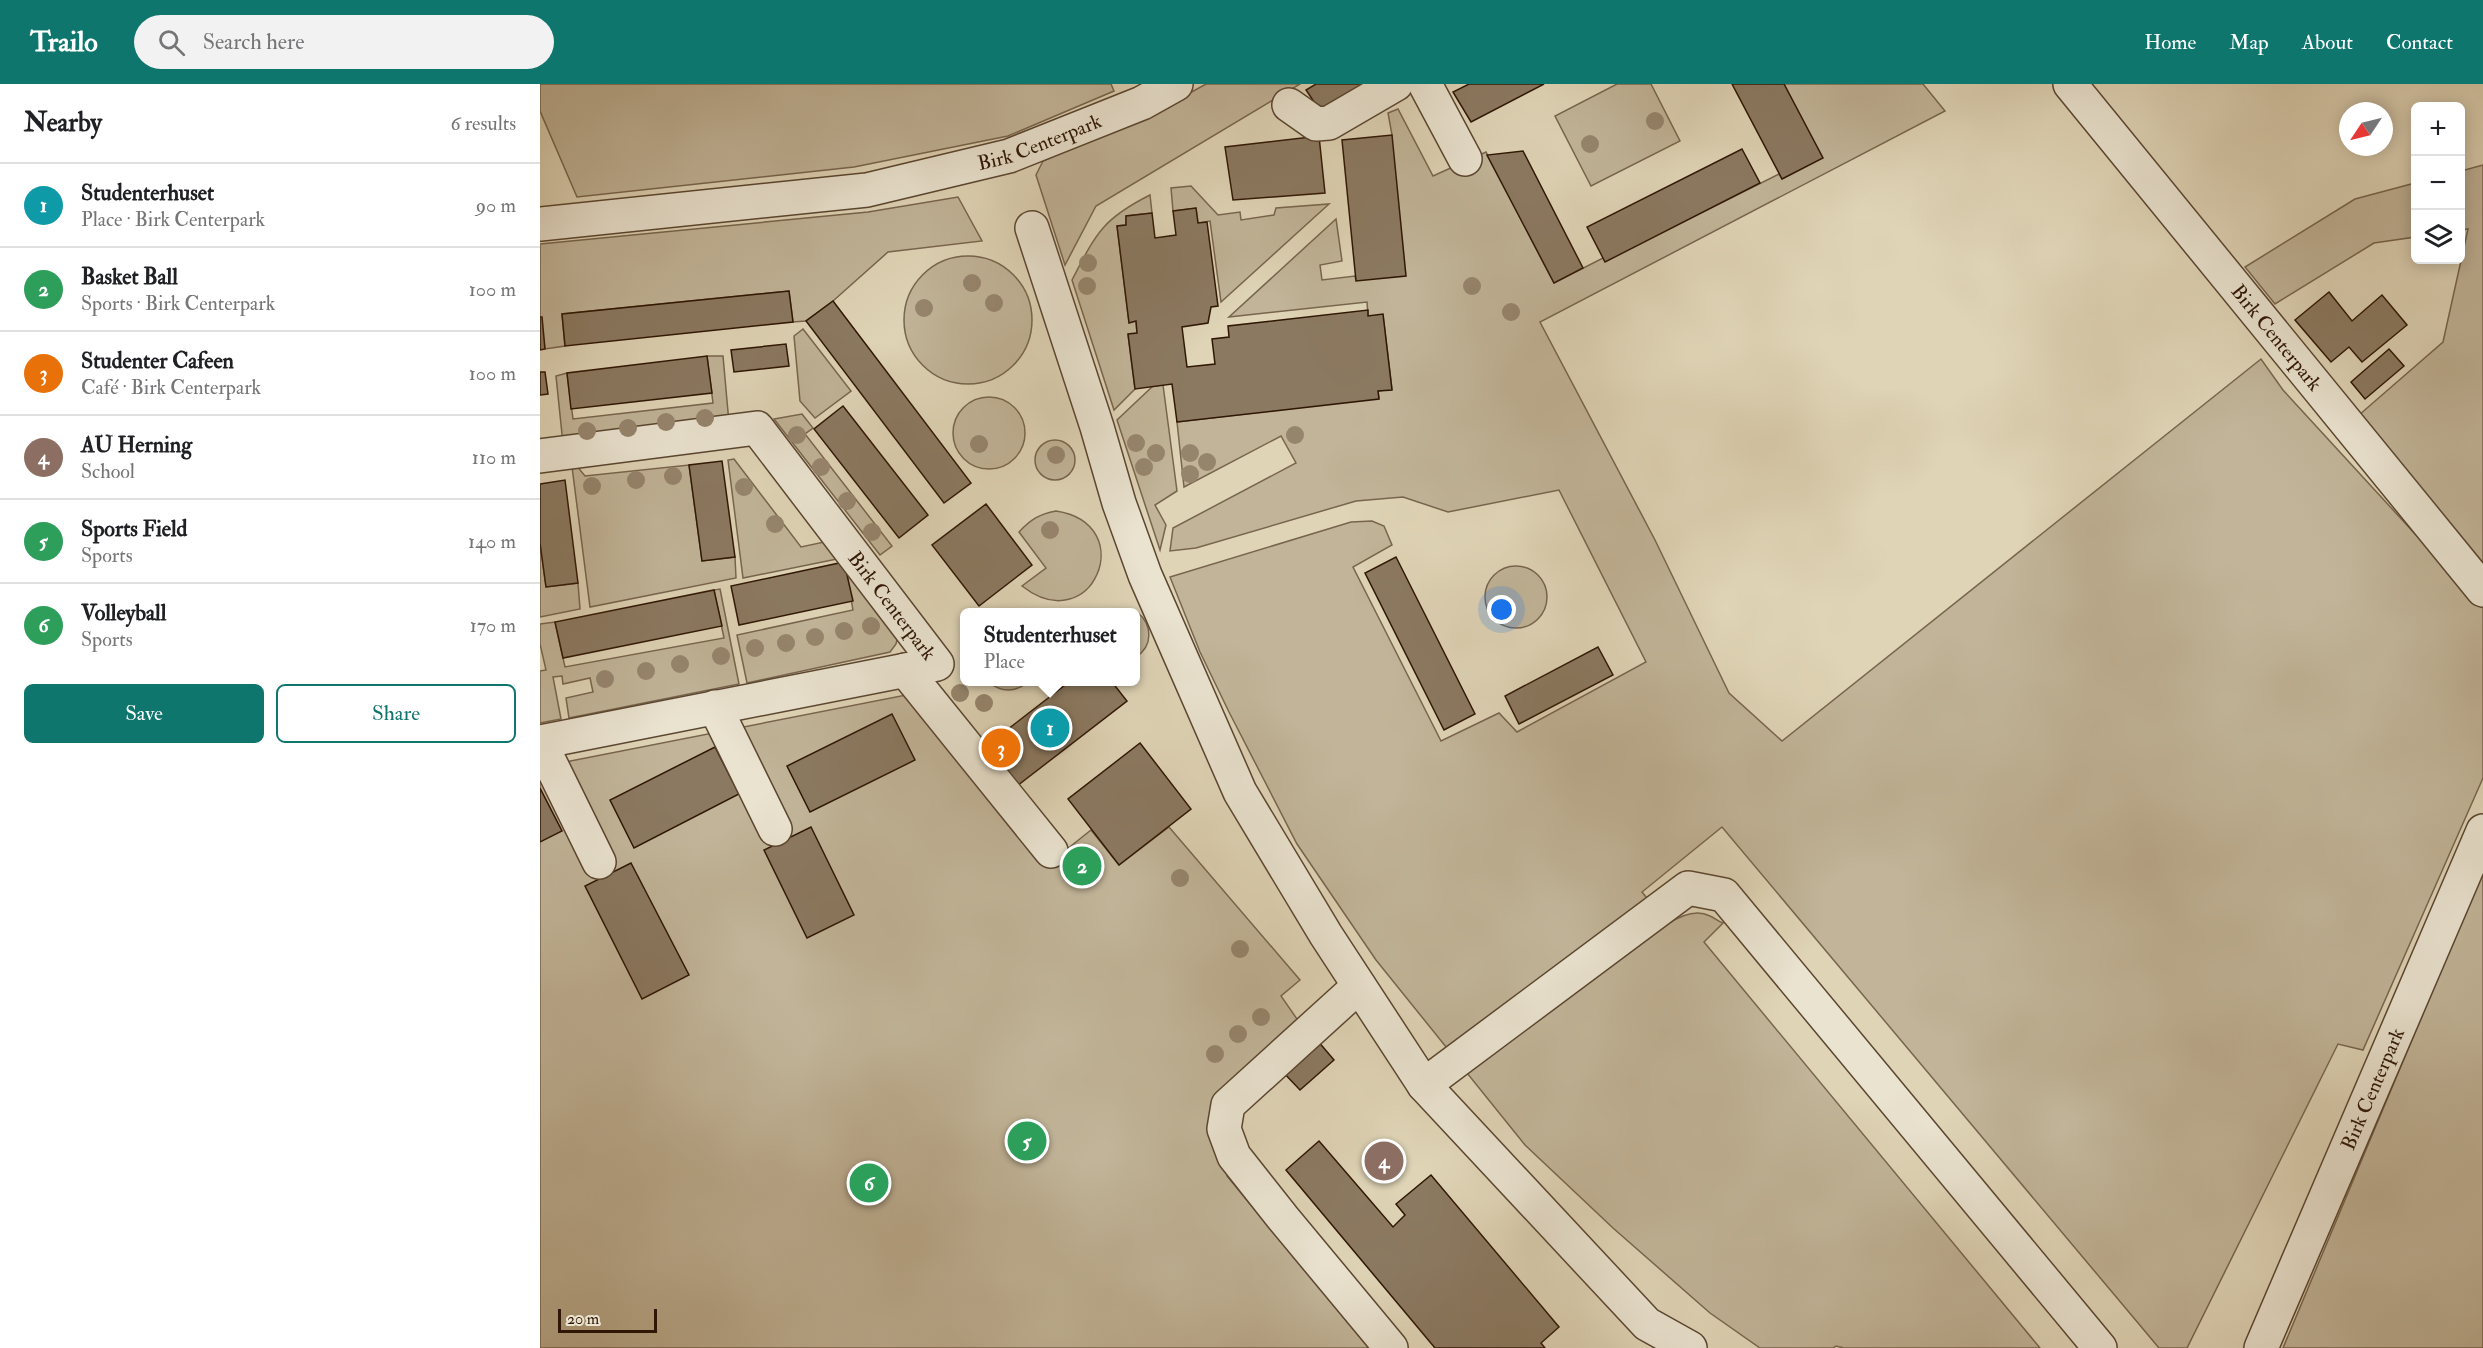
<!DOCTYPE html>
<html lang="en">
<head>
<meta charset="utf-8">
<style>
	body { margin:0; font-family:"IM FELL Double Pica",serif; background:#f2f2f2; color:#202124 }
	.controls { position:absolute; right:18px; top:18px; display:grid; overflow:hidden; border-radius:9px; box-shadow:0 3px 15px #0003 }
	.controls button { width:54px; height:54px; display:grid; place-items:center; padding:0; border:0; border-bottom:2px solid #e0e0e0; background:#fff; color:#202124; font:30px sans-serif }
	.compass { position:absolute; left:1799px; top:18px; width:54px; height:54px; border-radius:50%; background:#fff; box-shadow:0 3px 15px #0003; rotate:235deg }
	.scale { position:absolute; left:18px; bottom:15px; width:99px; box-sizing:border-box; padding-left:6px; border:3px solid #2f1605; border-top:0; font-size:16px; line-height:21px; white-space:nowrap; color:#2f1605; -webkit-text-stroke:4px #eae3d0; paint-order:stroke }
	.you { position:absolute; left:962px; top:526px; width:21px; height:21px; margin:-15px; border:4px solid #fff; border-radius:50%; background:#1a73e8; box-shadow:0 0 0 9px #1a73e833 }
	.badge { display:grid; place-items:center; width:39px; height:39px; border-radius:50%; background:#0f766e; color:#fff; font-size:20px; font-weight:700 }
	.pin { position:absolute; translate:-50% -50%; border:3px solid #fff; box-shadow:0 2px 6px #0006 }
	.popup { position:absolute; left:420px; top:524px; width:180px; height:78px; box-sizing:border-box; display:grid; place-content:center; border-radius:9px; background:#fff; filter:drop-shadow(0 2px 4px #0005); font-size:20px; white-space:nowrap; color:#757577 }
	.popup b { font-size:22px; color:#202124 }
	.popup::after { content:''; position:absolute; left:50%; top:100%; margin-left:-12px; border:12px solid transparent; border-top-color:#fff }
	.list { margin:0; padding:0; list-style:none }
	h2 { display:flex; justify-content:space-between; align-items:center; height:78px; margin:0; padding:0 24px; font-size:26px }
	h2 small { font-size:20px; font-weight:400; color:#757577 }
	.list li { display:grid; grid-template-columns:39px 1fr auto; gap:18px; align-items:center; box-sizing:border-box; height:84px; padding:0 24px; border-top:2px solid #e0e0e0 }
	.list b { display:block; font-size:22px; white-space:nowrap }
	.list p { margin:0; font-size:20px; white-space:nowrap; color:#757577 }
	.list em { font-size:20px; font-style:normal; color:#757577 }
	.actions { display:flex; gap:12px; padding:18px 24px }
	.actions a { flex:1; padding:14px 0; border:2px solid #0f766e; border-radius:9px; text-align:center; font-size:21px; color:#0f766e }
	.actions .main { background:#0f766e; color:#fff }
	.icon { flex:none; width:33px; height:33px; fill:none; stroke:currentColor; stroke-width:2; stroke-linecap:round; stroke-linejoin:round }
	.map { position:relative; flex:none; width:1943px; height:1264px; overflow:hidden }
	header { display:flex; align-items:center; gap:36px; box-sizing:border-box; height:84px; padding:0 30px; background:#0f766e; color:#fff }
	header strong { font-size:28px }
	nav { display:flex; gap:33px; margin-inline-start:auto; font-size:21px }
	.search { width:420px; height:54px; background:#f2f2f2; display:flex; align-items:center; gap:15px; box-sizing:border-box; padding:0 21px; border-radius:33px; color:#757577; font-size:22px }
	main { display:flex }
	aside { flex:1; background:#fff }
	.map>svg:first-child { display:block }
	.green { fill:#c1b498; stroke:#78654e; stroke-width:1.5 }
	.building { fill:#8b7961; stroke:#2f1605; stroke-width:1.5 }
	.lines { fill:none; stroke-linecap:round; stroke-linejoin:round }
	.minor-casing { stroke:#5b4631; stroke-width:36 }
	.minor { stroke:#eae3d0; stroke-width:33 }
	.tree { fill:#96856d }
	.labels { text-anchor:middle; stroke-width:5; stroke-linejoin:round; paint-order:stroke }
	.street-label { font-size:20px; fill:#2f1605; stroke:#eae3d0 }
</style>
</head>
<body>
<header>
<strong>Trailo</strong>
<div class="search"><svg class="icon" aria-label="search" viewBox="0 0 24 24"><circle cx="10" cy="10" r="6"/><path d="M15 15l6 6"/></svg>Search here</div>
<nav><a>Home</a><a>Map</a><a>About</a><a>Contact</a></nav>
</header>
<main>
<aside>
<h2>Nearby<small>6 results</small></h2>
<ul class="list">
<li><span class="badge" style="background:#0f9aa8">1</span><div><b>Studenterhuset</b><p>Place · Birk Centerpark</p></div><em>90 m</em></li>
<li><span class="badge" style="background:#2e9e5b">2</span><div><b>Basket Ball</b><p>Sports · Birk Centerpark</p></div><em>100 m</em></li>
<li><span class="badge" style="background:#e8710a">3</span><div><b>Studenter Cafeen</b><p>Café · Birk Centerpark</p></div><em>100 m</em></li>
<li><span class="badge" style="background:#8d6e63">4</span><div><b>AU Herning</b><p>School</p></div><em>110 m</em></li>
<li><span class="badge" style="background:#2e9e5b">5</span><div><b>Sports Field</b><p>Sports</p></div><em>140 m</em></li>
<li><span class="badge" style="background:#2e9e5b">6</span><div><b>Volleyball</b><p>Sports</p></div><em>170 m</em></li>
</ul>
<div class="actions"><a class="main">Save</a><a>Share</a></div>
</aside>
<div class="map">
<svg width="1943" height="1264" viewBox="0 0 1943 1264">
	<rect width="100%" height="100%" fill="#dfd4b6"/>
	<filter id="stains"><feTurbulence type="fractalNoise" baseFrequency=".00333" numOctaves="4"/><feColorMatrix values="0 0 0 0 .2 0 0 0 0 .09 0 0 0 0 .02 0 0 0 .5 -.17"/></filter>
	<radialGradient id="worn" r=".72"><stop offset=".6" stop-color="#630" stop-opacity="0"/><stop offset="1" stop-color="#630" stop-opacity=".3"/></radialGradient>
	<g class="green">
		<polygon points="0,0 571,0 574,7 468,52 314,83 37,113 0,27"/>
		<polygon points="666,0 760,0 556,122 525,181 496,91 503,77 608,32"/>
		<polygon points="1077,0 1111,0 1140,57 1051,102 1015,32"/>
		<path d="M 1244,0 L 1383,0 L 1405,27 L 1000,238 L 1115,456 L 1189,609 L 1242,657 L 1721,275 L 1743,306 L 1943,524 L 1943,694 L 1823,966 L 1798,960 L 1647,1264 L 1619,1264 L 1182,743 L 1102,808 L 1128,840 C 1140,832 1156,825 1170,832 C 1175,834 1177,837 1183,839 L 1164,858 L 1500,1264 L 1304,1264 L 1296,1262 L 1293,1264 L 1220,1264 L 1170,1229 L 1073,1144 L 985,1061 L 836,876 L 757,760 L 689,628 L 660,568 L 630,493 L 811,438 L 832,437 L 844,442 L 852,461 L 813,483 L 901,657 L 959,629 L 977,648 L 1106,578 L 1019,406 L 908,428 L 863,413 L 816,417 L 656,464 L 630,467 L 633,444 L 756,379 L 741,352 L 644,403 L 637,338 L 839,314 L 838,307 L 852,305 L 843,231 L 828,232 L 827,218 L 689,233 L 796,135 L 802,177 L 780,181 L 782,196 L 815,192 L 816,196 L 852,51 L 848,29 L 858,25 L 893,92 L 946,68 L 1014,199 L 1063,174 L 1065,177 L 1239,90 L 1242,95 L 1282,74 Z"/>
		<polygon points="1943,81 1943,479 1819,331 1903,258 1928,145 1921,146 1921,87"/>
		<polygon points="1875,99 1875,153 1834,159 1735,220 1705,183 1815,115"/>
		<polygon points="651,102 678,131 700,128 701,136 734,131 736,124 789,120 681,218 670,137 658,139 656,124 633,127 631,104"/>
		<path d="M 610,111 L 612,129 L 586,132 L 586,141 L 577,142 L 589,238 L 596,237 L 597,249 L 588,251 L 595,305 L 574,326 L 532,196 C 556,150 562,135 610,111 Z"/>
		<polygon points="418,113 442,157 348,168 293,217 266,237 253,238 249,207 22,230 25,262 5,265 0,233 0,160 328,128"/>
		<circle cx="428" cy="236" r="64"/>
		<polygon points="263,245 311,307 275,334 260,317 254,252"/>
		<polygon points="167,272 183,272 189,339 23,360 16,292 27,289 33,335 173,319"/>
		<polygon points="623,301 637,407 615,421 626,441 620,466 577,336 613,302"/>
		<circle cx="449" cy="349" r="36"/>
		<polygon points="262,330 273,344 265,350 352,462 340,471 234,335"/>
		<circle cx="515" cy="376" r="20"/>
		<polygon points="31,375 45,392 149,381 162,477 195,473 196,494 50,523"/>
		<polygon points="194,375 261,463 284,458 297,475 203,494 188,376"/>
		<path d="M 516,427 C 601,440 552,557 482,502 L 506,484 L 479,448 C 490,436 499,430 516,427 Z"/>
		<polygon points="0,459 6,503 38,499 40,525 0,533"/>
		<circle cx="976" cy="513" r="31"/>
		<polygon points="306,486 358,552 356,560 350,568 207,599 197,551 313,526"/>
		<polygon points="180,505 199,600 29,634 26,614 53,608 50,594 23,600 22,592 13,593 21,635 0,639 0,587 6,586 0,560 0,540 15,538 25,583 184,554 174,506"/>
		<path d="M 580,525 L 597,528 C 613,541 613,562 596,573 L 596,528 L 571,528 Z"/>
		<path d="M 448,598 L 488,598 C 475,609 461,608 448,598 Z"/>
		<polygon points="366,611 506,782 551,746 579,781 629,743 760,896 741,912 766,948 688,1021 687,1092 829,1264 0,1264 0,683"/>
		<polygon points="1943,786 1943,1264 1743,1264"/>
	</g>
	<g class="building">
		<polygon points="776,0 828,0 783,31 766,6"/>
		<polygon points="929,0 1004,0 931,38 913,8"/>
		<polygon points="1192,0 1244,0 1283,74 1242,95"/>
		<polygon points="852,51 866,192 816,197 802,56"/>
		<polygon points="779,52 785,109 693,116 685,63"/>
		<polygon points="1202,65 1220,99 1065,178 1047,143"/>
		<polygon points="983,67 1043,184 1014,199 947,71"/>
		<polygon points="656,124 658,139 667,138 678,222 671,223 668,239 642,243 647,283 675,280 672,255 689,253 688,242 828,226 828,232 843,230 852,306 838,307 839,315 637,338 632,300 595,305 588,250 597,249 596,237 589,239 577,142 586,141 586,132 612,129 615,154 636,151 633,127"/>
		<polygon points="249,207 253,238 25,262 22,230"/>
		<polygon points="1789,208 1812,237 1842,211 1867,241 1822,278 1809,263 1791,278 1755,236"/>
		<polygon points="293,217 431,399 404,419 266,237"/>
		<polygon points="0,233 2,233 5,265 0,266"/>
		<polygon points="246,260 249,282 194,288 191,266"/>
		<polygon points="1849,265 1864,282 1825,315 1811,298"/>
		<polygon points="167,272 172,309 31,325 27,289"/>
		<polygon points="0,288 5,288 8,310 0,311"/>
		<polygon points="303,322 388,431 359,454 274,345"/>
		<polygon points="182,377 195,473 162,477 149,381"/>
		<polygon points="25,396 38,499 6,503 0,459 0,400"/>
		<polygon points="446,420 492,481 439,522 392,461"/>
		<polygon points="856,473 935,630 904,646 825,489"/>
		<polygon points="304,478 313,517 199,541 191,502"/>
		<polygon points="174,506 182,542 23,574 15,538"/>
		<polygon points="1058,563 1073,591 979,640 965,612"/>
		<polygon points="529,598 572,598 587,617 477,702 446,662"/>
		<polygon points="352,630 375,676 270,728 247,682"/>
		<polygon points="600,659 651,725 579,781 528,715"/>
		<polygon points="175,663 199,710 94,764 70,716"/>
		<polygon points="0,704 22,747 0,758"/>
		<polygon points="271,743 314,831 267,854 224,766"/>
		<polygon points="91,779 149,891 102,915 45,802"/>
		<polygon points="777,956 794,976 760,1006 742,987"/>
		<polygon points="779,1057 853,1143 865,1131 856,1120 891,1091 1019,1243 1001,1259 1005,1264 895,1264 746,1086"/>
	</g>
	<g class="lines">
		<defs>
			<g id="minor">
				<polyline points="885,0 925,75"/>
				<path id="s1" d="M 1530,0 L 1943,506"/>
				<polyline points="749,21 776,40 789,39 856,0"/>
				<path id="s2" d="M 0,140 L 327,106 L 469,72 L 602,19 L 636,0"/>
				<polyline points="492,144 557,343 579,419 605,491 700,708 786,851 884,1001 1107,1240 1150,1264"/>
				<path id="s3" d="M 0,372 L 217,344 L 397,580 L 0,658"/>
				<polyline points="365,586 511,767"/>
				<polyline points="175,623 235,745"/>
				<polyline points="0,658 59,778"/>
				<polyline points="819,902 688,1021 684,1045 694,1072 743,1134 851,1264"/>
				<polyline points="884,1001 1148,804 1184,811 1560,1264"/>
				<path id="s4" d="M 1721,1264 L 1943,747"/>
			</g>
		</defs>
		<use href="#minor" class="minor-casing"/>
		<use href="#minor" class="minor"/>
	</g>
	<g class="tree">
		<circle cx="1115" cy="37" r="9"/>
		<circle cx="1050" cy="60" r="9"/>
		<circle cx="548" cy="179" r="9"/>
		<circle cx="432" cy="199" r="9"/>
		<circle cx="547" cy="202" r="9"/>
		<circle cx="932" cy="202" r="9"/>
		<circle cx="454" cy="219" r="9"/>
		<circle cx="384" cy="224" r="9"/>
		<circle cx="971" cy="228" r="9"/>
		<circle cx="165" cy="334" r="9"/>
		<circle cx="126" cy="338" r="9"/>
		<circle cx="88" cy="344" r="9"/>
		<circle cx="47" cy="347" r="9"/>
		<circle cx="257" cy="351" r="9"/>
		<circle cx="755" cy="351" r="9"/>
		<circle cx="596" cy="359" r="9"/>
		<circle cx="439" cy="360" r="9"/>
		<circle cx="616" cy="369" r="9"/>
		<circle cx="650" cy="369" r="9"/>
		<circle cx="516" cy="371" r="9"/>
		<circle cx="667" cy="378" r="9"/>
		<circle cx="281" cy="383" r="9"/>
		<circle cx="604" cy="383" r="9"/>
		<circle cx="650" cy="390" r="9"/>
		<circle cx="133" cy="392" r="9"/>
		<circle cx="96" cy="396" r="9"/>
		<circle cx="52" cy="402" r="9"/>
		<circle cx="204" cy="403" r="9"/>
		<circle cx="307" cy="417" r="9"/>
		<circle cx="235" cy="440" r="9"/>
		<circle cx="510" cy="446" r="9"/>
		<circle cx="332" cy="448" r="9"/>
		<circle cx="331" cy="542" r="9"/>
		<circle cx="304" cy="547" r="9"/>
		<circle cx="275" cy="553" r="9"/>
		<circle cx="246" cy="559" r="9"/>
		<circle cx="215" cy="564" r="9"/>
		<circle cx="181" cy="572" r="9"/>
		<circle cx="140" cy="580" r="9"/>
		<circle cx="106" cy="587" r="9"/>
		<circle cx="65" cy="595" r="9"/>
		<circle cx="420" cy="609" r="9"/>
		<circle cx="444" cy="619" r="9"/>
		<circle cx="640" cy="794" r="9"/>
		<circle cx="700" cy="865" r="9"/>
		<circle cx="721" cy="933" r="9"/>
		<circle cx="698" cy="950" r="9"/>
		<circle cx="675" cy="970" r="9"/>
	</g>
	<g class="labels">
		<g class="street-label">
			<text dy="7" stroke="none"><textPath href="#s2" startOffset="508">Birk Centerpark</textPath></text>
			<text dy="7" stroke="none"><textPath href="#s1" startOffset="327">Birk Centerpark</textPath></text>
			<text dy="7" stroke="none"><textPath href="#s3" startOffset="442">Birk Centerpark</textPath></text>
			<text dy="7" stroke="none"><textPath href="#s4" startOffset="282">Birk Centerpark</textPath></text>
		</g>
	</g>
	<rect width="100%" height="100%" filter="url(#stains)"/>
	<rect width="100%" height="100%" fill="url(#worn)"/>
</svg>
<div class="controls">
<button>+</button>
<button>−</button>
<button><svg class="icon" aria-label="layers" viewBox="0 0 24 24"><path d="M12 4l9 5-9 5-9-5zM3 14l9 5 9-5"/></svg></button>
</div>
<svg class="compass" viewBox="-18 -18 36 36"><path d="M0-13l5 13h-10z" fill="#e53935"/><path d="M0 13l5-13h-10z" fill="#757577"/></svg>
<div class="scale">20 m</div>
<div class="you"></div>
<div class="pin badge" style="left:510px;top:644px;background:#0f9aa8">1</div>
<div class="popup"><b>Studenterhuset</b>Place</div>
<div class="pin badge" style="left:542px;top:782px;background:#2e9e5b">2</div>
<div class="pin badge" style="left:461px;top:664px;background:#e8710a">3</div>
<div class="pin badge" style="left:844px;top:1077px;background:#8d6e63">4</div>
<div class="pin badge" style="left:487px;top:1057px;background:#2e9e5b">5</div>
<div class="pin badge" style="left:329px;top:1099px;background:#2e9e5b">6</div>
</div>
</main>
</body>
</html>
